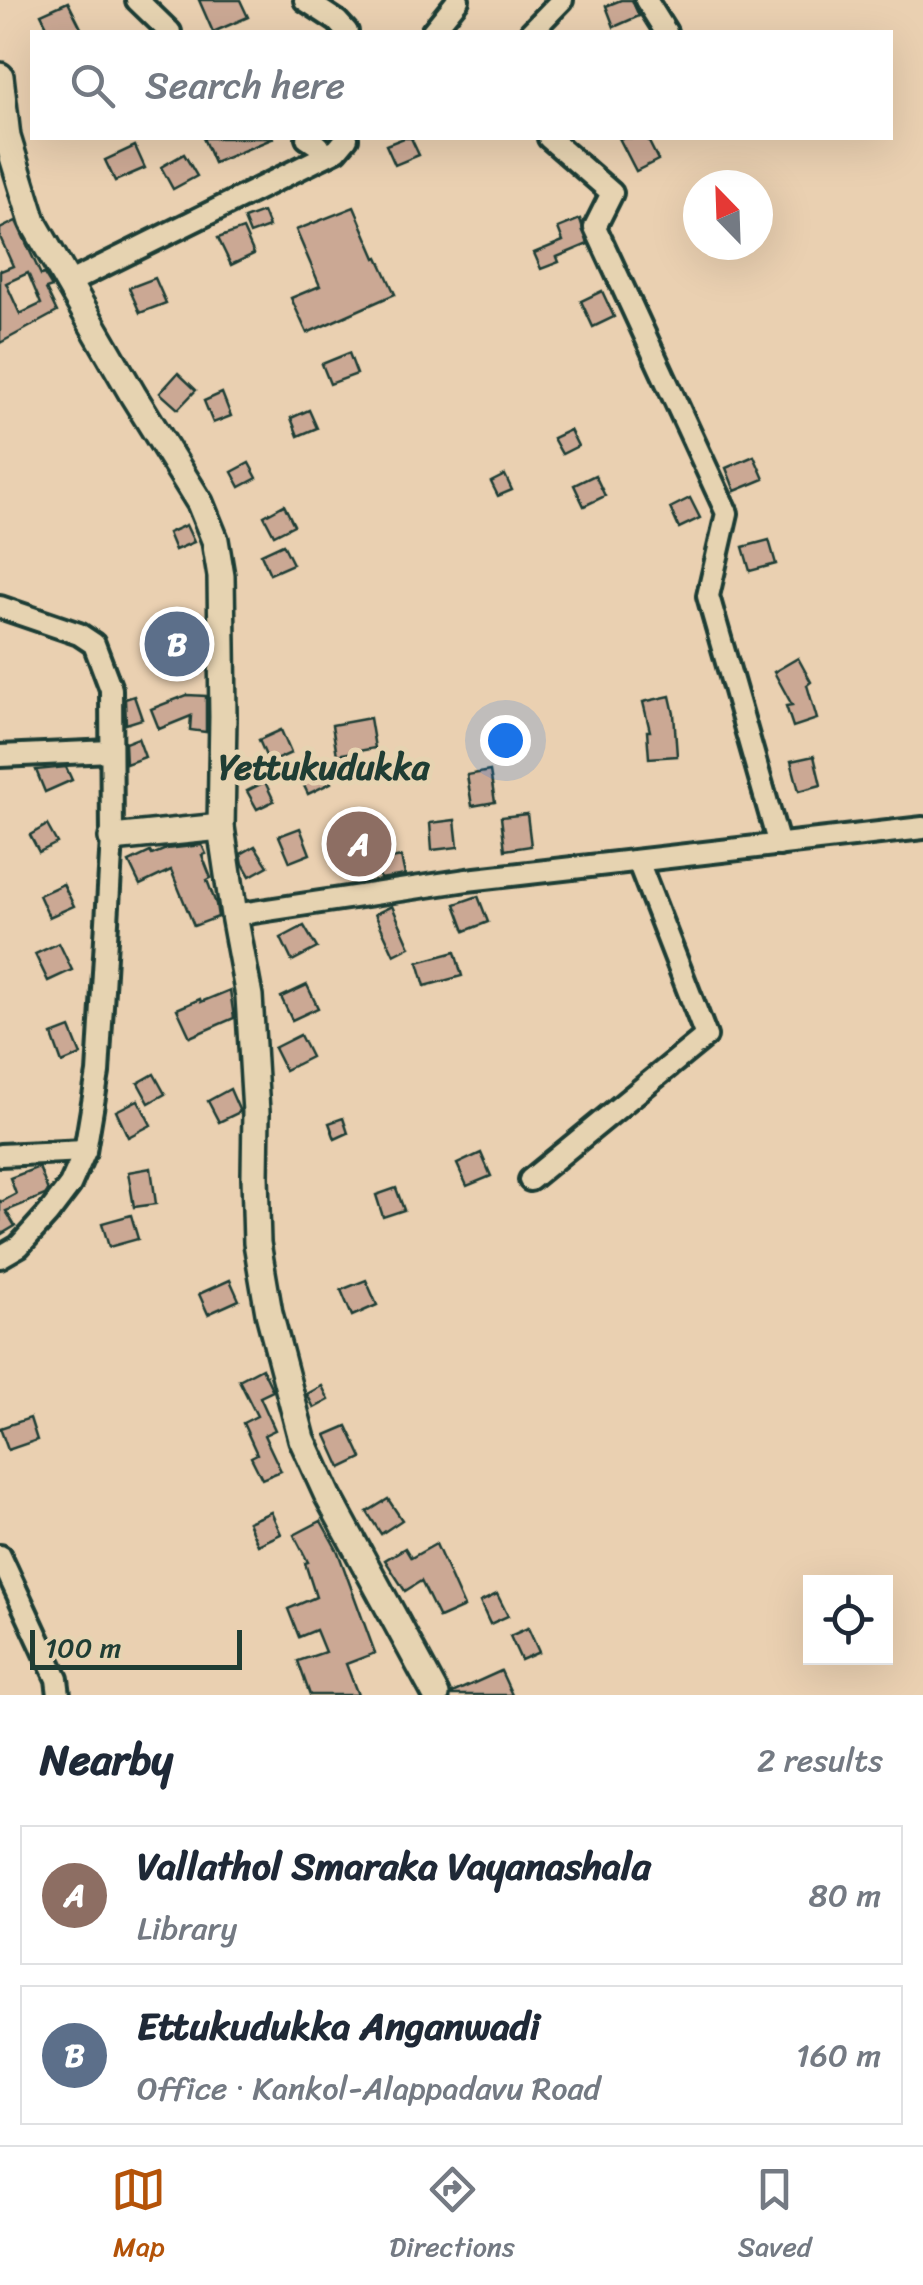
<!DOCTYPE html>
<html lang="en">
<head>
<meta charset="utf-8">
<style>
	body { margin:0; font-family:Sriracha,sans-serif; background:#f6f6f7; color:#1f2937 }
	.controls { position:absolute; right:30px; bottom:30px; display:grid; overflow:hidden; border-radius:0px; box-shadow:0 10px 40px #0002 }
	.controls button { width:90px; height:90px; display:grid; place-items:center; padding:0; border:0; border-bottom:2px solid #e0e1e3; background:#fff; color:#1f2937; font:50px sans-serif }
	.compass { position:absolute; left:683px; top:170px; width:90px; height:90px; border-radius:50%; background:#fff; box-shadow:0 10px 40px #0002; rotate:337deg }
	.scale { position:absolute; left:30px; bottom:25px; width:212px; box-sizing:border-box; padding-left:10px; border:5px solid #1f3d34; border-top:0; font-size:28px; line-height:35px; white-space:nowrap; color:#1f3d34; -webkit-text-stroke:8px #e6d3b1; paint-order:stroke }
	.you { position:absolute; left:505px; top:740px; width:35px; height:35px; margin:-25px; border:8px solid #fff; border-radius:50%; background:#1a73e8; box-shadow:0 0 0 15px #1a73e833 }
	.badge { display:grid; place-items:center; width:65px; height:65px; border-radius:50%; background:#b45309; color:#fff; font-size:32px; font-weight:700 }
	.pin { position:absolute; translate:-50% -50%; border:5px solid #fff; box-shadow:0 2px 10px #0006 }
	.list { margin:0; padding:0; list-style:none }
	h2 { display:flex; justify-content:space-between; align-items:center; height:130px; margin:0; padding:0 40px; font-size:42px }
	h2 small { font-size:32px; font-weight:400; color:#747a83 }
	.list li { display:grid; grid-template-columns:65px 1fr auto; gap:30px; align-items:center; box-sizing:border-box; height:140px; margin:0 20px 20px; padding:0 20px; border:2px solid #e0e1e3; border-radius:0px }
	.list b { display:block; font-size:38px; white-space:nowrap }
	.list p { margin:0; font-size:32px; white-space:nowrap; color:#747a83 }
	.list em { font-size:32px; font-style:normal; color:#747a83 }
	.icon { flex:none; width:55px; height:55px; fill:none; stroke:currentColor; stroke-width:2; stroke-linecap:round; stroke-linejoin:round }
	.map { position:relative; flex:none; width:923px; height:1695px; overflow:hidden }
	.search { position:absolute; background:#fff; box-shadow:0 10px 40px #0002; left:30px; right:30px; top:30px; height:110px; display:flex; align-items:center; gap:25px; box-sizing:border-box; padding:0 35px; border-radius:0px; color:#747a83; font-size:38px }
	.sheet { height:450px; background:#fff }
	nav { display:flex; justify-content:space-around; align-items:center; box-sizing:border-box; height:140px; border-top:2px solid #e0e1e3; background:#fff; font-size:28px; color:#747a83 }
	nav a { display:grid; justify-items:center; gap:5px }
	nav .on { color:#b45309 }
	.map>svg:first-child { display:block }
	.building { fill:#cba894; stroke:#1f3d34; stroke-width:2.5; fill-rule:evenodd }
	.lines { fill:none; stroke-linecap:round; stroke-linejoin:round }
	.minor-casing { stroke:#1f3d34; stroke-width:28 }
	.major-casing { stroke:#1f3d34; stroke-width:32 }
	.minor { stroke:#e6d3b1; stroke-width:20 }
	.major { stroke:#e6d3b1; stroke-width:25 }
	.labels { text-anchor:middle; stroke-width:10; stroke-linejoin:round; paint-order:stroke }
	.quarter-label { font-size:35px; font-weight:bold; fill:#1f3d34; stroke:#e6d3b1 }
</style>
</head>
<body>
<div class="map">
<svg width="923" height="1695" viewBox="0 0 923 1695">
	<rect width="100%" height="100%" fill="#ead0b1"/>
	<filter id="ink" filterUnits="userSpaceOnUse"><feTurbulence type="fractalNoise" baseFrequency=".01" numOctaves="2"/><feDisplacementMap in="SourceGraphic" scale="20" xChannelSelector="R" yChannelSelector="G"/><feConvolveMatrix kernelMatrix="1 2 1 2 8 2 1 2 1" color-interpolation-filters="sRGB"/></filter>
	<g filter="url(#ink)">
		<g class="building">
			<polygon points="199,0 240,0 248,17 213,32"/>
			<polygon points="621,0 632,0 639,16 614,27 606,6"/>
			<polygon points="68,2 83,32 50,32 41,14"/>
			<polygon points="203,138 274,138 214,163"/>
			<polygon points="404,138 411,138 419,155 395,165 386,145"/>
			<polygon points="619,138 647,138 658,160 636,171"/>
			<polygon points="135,146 145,168 115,181 105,160"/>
			<polygon points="184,154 197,176 173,189 161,167"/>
			<polygon points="354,207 376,258 378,257 395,294 307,333 291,298 320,286 296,230"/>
			<polygon points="263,212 269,227 250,234 244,219"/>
			<polygon points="580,219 588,244 557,257 559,262 541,269 534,253 563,241 558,228"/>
			<path d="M 16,221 L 41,275 L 44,274 L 52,287 L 46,289 L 57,312 L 0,343 L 0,269 L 1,271 L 13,266 L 0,237 L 0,229 ZM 28,273 L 41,304 L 20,314 L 6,283 Z"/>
			<polygon points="243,229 254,254 231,265 218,238"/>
			<polygon points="155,278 166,303 140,313 129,288"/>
			<polygon points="602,291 614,317 593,327 581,301"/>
			<polygon points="349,353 357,374 330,384 322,364"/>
			<polygon points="178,373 196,390 178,409 160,393"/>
			<polygon points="222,393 231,416 213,423 204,401"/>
			<polygon points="309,410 317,428 298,436 291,418"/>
			<polygon points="570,430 578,446 562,454 553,438"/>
			<polygon points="754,456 764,479 735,491 726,468"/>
			<polygon points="249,463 257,478 240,487 232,472"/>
			<polygon points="505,475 512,490 498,496 491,482"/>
			<polygon points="595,475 605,496 584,506 574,485"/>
			<polygon points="690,498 700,518 679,528 670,508"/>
			<polygon points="284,505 294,525 274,535 264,516"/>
			<polygon points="186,525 194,542 175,550 168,533"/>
			<polygon points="769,540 776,564 750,571 743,547"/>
			<polygon points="283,544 293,564 270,574 261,554"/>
			<polygon points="175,627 185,647 166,657 155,637"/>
			<polygon points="798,658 811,682 807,685 817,719 793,727 786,706 792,705 774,672"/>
			<polygon points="187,695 206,696 206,732 190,730 191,716 159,729 151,709"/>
			<polygon points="134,696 142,719 126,724 125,699"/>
			<polygon points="670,696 674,714 677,756 649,758 647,731 650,731 643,702"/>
			<polygon points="370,718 375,748 337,755 332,725"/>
			<polygon points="281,730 291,753 269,763 259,740"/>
			<polygon points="138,738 145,757 126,764 125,743"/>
			<polygon points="814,756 821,785 799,791 791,761"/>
			<polygon points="322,762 331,783 308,794 298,773"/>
			<polygon points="66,767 72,780 45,792 36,770"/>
			<polygon points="490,771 495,802 472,806 467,775"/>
			<polygon points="265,782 274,801 257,809 247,791"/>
			<polygon points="527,814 531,846 505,850 501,817"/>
			<polygon points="455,820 458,847 432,850 430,823"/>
			<polygon points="365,823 374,846 346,857 336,834"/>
			<polygon points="47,825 57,843 39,852 30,835"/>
			<polygon points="300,828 310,854 290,862 279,836"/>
			<polygon points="202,845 206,854 202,855 211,878 207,880 216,904 218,917 194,926 171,870 140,885 129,862 150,852 152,855 166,849"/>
			<polygon points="255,846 268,866 250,876 243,864 241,854"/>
			<polygon points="401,857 405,875 380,879 377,862"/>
			<polygon points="63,884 74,906 49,917 39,895"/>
			<polygon points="478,896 488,922 465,931 455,904"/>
			<polygon points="392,906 410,947 394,955 375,914"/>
			<polygon points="304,926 317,948 292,961 281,938"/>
			<polygon points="59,943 72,970 48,981 35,954"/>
			<polygon points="455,952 462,976 425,986 418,962"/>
			<polygon points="307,985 318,1008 292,1020 281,997"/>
			<polygon points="230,990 234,1018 190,1037 177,1009 200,999 201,1002"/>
			<polygon points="70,1028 81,1055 62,1063 52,1035"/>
			<polygon points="300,1035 311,1057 285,1070 274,1048"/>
			<polygon points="154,1074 165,1094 149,1103 138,1083"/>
			<polygon points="230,1089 240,1112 219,1122 208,1101"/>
			<polygon points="138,1100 151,1125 128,1137 116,1111"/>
			<polygon points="343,1118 348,1133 335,1139 329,1123"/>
			<polygon points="481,1153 491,1176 467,1186 457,1164"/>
			<polygon points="39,1167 48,1191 45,1195 6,1211 15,1226 0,1235 0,1200 1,1202 16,1194 10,1178"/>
			<polygon points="151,1168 156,1204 134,1207 128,1172"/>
			<polygon points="396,1188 404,1210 383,1217 376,1195"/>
			<polygon points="131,1215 138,1239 109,1247 102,1223"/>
			<polygon points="230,1280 239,1300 208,1314 199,1294"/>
			<polygon points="366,1280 377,1305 352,1316 341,1290"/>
			<polygon points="262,1368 273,1391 260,1397 275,1430 264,1435 281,1471 262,1479 251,1457 257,1454 243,1423 257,1416 239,1380"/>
			<polygon points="322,1386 329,1400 314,1408 307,1394"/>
			<polygon points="30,1418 37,1440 8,1450 0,1428"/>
			<polygon points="347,1426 362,1458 341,1468 326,1435"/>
			<polygon points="388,1499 402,1520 381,1534 367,1512"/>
			<polygon points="271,1512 281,1534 258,1545 248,1522"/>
			<polygon points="321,1521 338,1552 375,1653 346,1664 358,1695 310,1695 298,1661 325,1652 316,1630 299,1637 288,1609 316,1597 305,1563 308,1562 294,1535"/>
			<polygon points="436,1544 464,1607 439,1618 421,1581 405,1591 385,1560 405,1548 411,1558"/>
			<polygon points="497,1594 508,1616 490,1624 480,1602"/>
			<polygon points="528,1628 539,1652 521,1660 510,1636"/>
			<polygon points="501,1671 512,1695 452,1695 452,1693"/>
		</g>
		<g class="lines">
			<defs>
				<g id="minor">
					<polyline points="137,0 170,32"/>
					<polyline points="305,0 337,21 347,32"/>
					<polyline points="646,0 666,32"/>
					<polyline points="432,32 458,0"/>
					<polyline points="531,32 562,0"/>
					<polyline points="307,138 319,146 324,156"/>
					<polyline points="549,138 612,193 595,227 727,513 708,596 779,845"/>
					<polyline points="68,283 337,150 347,138"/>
					<polyline points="0,607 79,634 94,644 111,689 112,838 98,1073 85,1151 70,1185 48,1214 19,1246 0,1257"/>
					<polyline points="0,756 111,751"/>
					<polyline points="234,915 467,880 923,828"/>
					<polyline points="0,1155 85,1151"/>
					<polyline points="530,1180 706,1036 638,861"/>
					<polyline points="0,1556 57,1679 59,1695"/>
				</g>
				<g id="major">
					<polyline points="0,76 7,137 33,222 133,395 200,503 215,540 221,576 223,717 221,827 234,915 249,996 256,1112 255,1176 257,1243 269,1313 302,1439 328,1496 436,1695"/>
					<polyline points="112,838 221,827"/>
				</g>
			</defs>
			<use href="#minor" class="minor-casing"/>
			<use href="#major" class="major-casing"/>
			<use href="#minor" class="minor"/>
			<use href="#major" class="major"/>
		</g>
	</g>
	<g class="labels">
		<g class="quarter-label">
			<text x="324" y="779">Yettukudukka</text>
		</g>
	</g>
</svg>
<div class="controls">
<button><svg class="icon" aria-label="locate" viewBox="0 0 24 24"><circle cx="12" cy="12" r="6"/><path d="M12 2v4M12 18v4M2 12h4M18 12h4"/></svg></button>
</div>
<svg class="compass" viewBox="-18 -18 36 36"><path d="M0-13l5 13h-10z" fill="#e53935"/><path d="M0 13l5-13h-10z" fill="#747a83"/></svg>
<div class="scale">100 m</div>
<div class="you"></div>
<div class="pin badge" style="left:359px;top:844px;background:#8d6e63">A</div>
<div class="pin badge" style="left:177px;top:644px;background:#5c6f8a">B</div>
<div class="search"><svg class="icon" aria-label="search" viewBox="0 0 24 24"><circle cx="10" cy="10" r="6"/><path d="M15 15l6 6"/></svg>Search here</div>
</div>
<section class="sheet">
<h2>Nearby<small>2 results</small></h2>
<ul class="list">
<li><span class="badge" style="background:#8d6e63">A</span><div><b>Vallathol Smaraka Vayanashala</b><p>Library</p></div><em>80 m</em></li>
<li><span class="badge" style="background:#5c6f8a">B</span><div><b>Ettukudukka Anganwadi</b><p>Office · Kankol-Alappadavu Road</p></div><em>160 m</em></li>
</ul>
</section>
<nav>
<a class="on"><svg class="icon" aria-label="map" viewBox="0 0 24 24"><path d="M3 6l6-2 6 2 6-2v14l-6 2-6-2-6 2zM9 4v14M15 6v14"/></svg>Map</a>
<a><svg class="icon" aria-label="directions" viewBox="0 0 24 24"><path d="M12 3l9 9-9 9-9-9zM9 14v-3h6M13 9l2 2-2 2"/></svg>Directions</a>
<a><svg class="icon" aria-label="saved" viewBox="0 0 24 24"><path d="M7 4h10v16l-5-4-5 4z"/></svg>Saved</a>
</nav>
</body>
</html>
